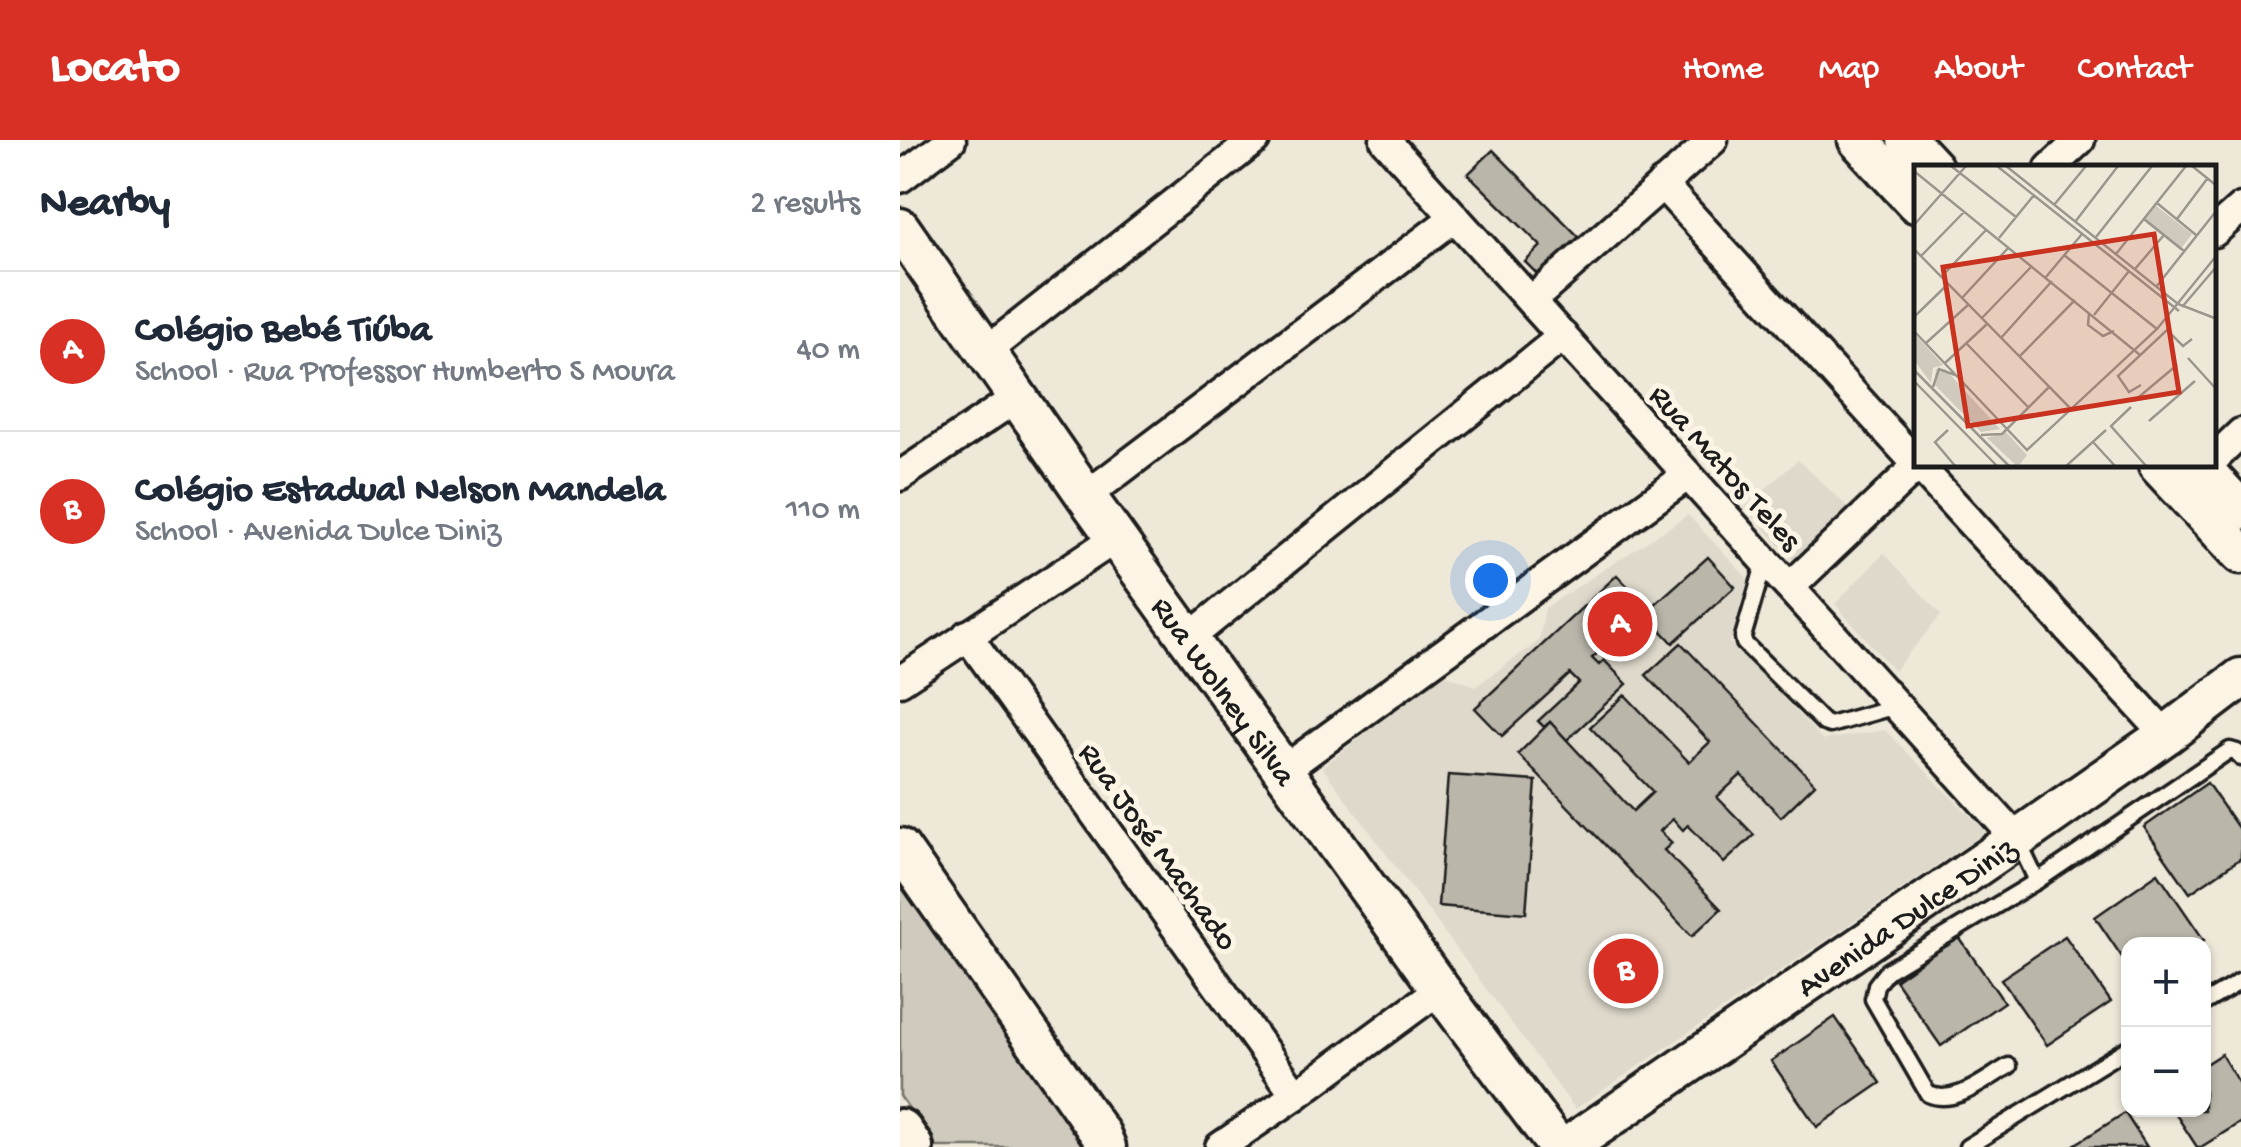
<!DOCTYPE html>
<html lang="en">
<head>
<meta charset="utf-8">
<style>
	body { margin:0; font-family:"Gochi Hand",sans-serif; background:#f6f6f7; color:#1f2937 }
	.controls { position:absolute; right:30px; bottom:30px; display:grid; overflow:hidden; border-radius:20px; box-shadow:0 2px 8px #0004 }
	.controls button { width:90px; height:90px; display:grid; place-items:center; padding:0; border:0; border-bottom:2px solid #e0e1e3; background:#fff; color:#1f2937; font:50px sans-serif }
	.you { position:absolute; left:590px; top:440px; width:35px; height:35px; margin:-25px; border:8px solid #fff; border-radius:50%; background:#1a73e8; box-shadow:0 0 0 15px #1a73e833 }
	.badge { display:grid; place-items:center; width:65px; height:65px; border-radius:50%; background:#d93025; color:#fff; font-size:32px; font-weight:700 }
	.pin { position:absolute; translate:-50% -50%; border:5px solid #fff; box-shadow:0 2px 10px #0006 }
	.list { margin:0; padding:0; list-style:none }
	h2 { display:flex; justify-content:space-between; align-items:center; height:130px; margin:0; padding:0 40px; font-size:42px }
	h2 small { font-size:32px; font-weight:400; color:#747a83 }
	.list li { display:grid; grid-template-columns:65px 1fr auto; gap:30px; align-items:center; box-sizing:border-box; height:160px; padding:0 40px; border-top:2px solid #e0e1e3 }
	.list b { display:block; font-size:38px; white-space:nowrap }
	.list p { margin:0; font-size:32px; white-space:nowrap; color:#747a83 }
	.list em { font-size:32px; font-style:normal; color:#747a83 }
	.map { position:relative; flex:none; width:1341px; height:1007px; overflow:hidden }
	header { display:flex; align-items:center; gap:60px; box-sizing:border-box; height:140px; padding:0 50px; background:#d93025; color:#fff }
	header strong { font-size:48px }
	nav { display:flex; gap:55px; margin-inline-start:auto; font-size:35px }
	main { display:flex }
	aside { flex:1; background:#fff }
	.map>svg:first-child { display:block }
	.built { fill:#ded9cb }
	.green { fill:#cfcabd; stroke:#76736c; stroke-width:2.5 }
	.building { fill:#bab6aa; stroke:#1c1c1c; stroke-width:2.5 }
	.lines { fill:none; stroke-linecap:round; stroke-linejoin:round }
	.lane-casing { stroke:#1c1c1c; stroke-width:21 }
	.street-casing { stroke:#1c1c1c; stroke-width:35 }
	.secondary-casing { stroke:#1c1c1c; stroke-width:45 }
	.primary-casing { stroke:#1c1c1c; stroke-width:50 }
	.lane { stroke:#fcf5e5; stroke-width:14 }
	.street { stroke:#fcf5e5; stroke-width:28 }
	.secondary { stroke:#fcf5e5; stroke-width:38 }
	.primary { stroke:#fcf5e5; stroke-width:42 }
	.labels { text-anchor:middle; stroke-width:10; stroke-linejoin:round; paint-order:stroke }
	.street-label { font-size:32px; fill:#1c1c1c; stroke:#fcf5e5 }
	.inset-road { fill:none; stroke:#9a968d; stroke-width:2.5 }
	.view { fill:#c8321e; fill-opacity:0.15; stroke:#c8321e; stroke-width:5 }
	.inset-edge { fill:none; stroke:#1c1c1c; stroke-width:5 }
</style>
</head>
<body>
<header>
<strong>Locato</strong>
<nav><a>Home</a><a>Map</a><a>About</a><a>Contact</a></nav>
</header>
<main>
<aside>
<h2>Nearby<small>2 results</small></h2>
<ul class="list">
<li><span class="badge">A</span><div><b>Colégio Bebé Tiúba</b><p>School · Rua Professor Humberto S Moura</p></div><em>40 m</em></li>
<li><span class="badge">B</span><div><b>Colégio Estadual Nelson Mandela</b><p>School · Avenida Dulce Diniz</p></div><em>110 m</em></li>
</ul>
</aside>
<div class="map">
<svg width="1341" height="1007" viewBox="0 0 1341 1007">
	<rect width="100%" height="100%" fill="#eee8d9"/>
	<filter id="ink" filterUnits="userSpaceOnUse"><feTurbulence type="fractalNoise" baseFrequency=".01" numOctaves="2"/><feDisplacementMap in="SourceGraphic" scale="20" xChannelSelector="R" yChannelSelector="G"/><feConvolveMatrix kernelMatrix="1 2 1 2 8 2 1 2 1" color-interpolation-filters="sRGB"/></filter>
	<g filter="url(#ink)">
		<g class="built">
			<polygon points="898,320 952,371 898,426 845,367"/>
			<polygon points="788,375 848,439 830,503 923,600 985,590 1086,692 675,969 422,627 543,534 576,546 639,501 645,468"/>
			<polygon points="984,413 1041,475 994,531 935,464"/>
		</g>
		<polygon class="green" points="0,725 196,1007 36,1007 0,956"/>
		<g class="building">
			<polygon points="593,10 684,102 644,141 625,122 641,106 568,34"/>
			<polygon points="808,417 835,447 773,503 745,473"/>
			<polygon points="717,435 747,467 692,518 699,525 704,520 727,544 667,600 650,582 644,587 638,581 679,543 670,534 602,596 575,568"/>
			<polygon points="781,503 915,644 881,677 841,635 817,657 854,695 824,723 788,685 783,690 773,679 760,691 772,703 764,710 821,769 792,796 618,614 650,582 733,671 753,652 690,587 725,555 789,622 810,602 746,535"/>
			<polygon points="548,635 636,641 626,773 538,766"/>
			<polygon points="1307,643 1341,692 1341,718 1290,753 1244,687"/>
			<polygon points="1258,733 1304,800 1297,804 1228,804 1228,826 1195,777"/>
			<polygon points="1058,796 1104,862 1041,906 995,840"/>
			<polygon points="1165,796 1211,862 1147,905 1101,839"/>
			<polygon points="935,877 981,943 917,987 871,921"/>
			<polygon points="1321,914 1341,947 1341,982 1301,1007 1297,1007 1273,970 1304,970 1304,925"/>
			<polygon points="1225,973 1247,1007 1171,1007"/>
		</g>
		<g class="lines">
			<defs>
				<g id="lane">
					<polyline points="865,421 843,497 844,503 924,583 930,585 996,566"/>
					<polyline points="1118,701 1137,741"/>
					<polyline points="1304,863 1341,841"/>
					<path d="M 1109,926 C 1085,939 1056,966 1028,954 L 973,859 L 976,845 L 987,831 L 1137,741 L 1330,610 L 1337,612 L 1341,618"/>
					<polyline points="1067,1007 1228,908"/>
				</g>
				<g id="street">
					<polyline points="485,0 1117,699"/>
					<polyline points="1150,28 1180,0"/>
					<polyline points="0,38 51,0"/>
					<polyline points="762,44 1016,323"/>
					<polyline points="1314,92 1341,68"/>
					<polyline points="631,161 813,0"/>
					<polyline points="85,212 355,0"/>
					<polyline points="1314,319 1341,293"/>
					<polyline points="0,336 116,258"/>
					<polyline points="186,356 555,77"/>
					<polyline points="890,447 1018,325 1266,595"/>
					<polyline points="67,495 396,955"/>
					<polyline points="289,498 663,196"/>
					<polyline points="0,541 216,398"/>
					<polyline points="384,630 788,335"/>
					<polyline points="320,1007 396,955 540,849"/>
				</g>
				<g id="secondary">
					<polyline points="958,0 1016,63"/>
					<polyline points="1007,0 1033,28"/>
					<path id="s1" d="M 0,88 L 186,356 L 540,849 L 658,1007"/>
					<polyline points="1258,325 1341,414"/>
					<polyline points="1299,325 1341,370"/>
					<polyline points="0,708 201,995 206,1007"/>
					<path id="s2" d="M 667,1007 L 1117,699 L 1266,595 L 1341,538"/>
				</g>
				<polyline id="primary" points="0,991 11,1007"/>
			</defs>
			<use href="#lane" class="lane-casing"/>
			<use href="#street" class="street-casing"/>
			<use href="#secondary" class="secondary-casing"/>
			<use href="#primary" class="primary-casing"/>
			<use href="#lane" class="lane"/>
			<use href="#street" class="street"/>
			<use href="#secondary" class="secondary"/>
			<use href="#primary" class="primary"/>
		</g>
	</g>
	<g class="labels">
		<g class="street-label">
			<text transform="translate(827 326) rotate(48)" y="11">Rua Matos Teles</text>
			<text dy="11" stroke="none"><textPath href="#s1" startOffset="565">Rua Wolney Silva</textPath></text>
			<text transform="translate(260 705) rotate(54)" y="11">Rua José Machado</text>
			<text dy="11" stroke="none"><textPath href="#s2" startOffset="410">Avenida Dulce Diniz</textPath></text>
		</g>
	</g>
	<g transform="translate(1014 25)">
		<rect width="302" height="302" fill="#eee8d9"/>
		<path d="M 241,40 L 278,69 L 266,85 L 229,55 ZM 0,168 L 29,200 L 19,203 L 17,218 L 0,195 ZM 22,204 L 31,204 L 86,264 L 67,267 L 20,219 ZM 92,267 L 113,290 L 104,302 L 73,273 Z" fill="#cfcabd"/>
		<path class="inset-road" d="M 37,1 L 102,52M 83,1 L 265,146M 92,1 L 264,139 L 303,154M 278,1 L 303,21M 0,6 L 226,190M 243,38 L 282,70M 140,40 L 172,1M 230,54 L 270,86M 263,54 L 293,14M 161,57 L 204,1M 0,60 L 52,1M 182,72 L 238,1M 85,73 L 120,30M 0,84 L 158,245M 202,89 L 272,1M 150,90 L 243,164M 7,91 L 51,46M 221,104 L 250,70M 27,112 L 73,64M 132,112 L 168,69M 242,122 L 303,45M 48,133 L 95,82M 268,142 L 303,101M 175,148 L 174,160 L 189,171 L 200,166M 180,150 L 215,106M 0,152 L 34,119M 67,154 L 118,101M 0,166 L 113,285 L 243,164 L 303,90M 87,173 L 138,116M 12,178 L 54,140M 52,178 L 115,243M 105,192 L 161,135M 274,193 L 303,225M 31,198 L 73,159M 0,205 L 96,302M 0,216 L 84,302M 227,220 L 215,227 L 204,211 L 253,165 L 269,181 L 278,174M 19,222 L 25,204 L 44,211M 220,236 L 263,200M 217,242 L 197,261 L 233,302M 235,256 L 281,216M 34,265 L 21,277 L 42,302M 67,270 L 88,269 L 135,222M 179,277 L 202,302M 151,302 L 192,265"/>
		<path class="view" d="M 240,69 L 265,227 L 54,261 L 29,102 Z"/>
		<rect width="302" height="302" class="inset-edge"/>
	</g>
</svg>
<div class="controls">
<button>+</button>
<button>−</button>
</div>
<div class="you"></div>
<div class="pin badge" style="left:720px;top:484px">A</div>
<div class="pin badge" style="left:726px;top:831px">B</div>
</div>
</main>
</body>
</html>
